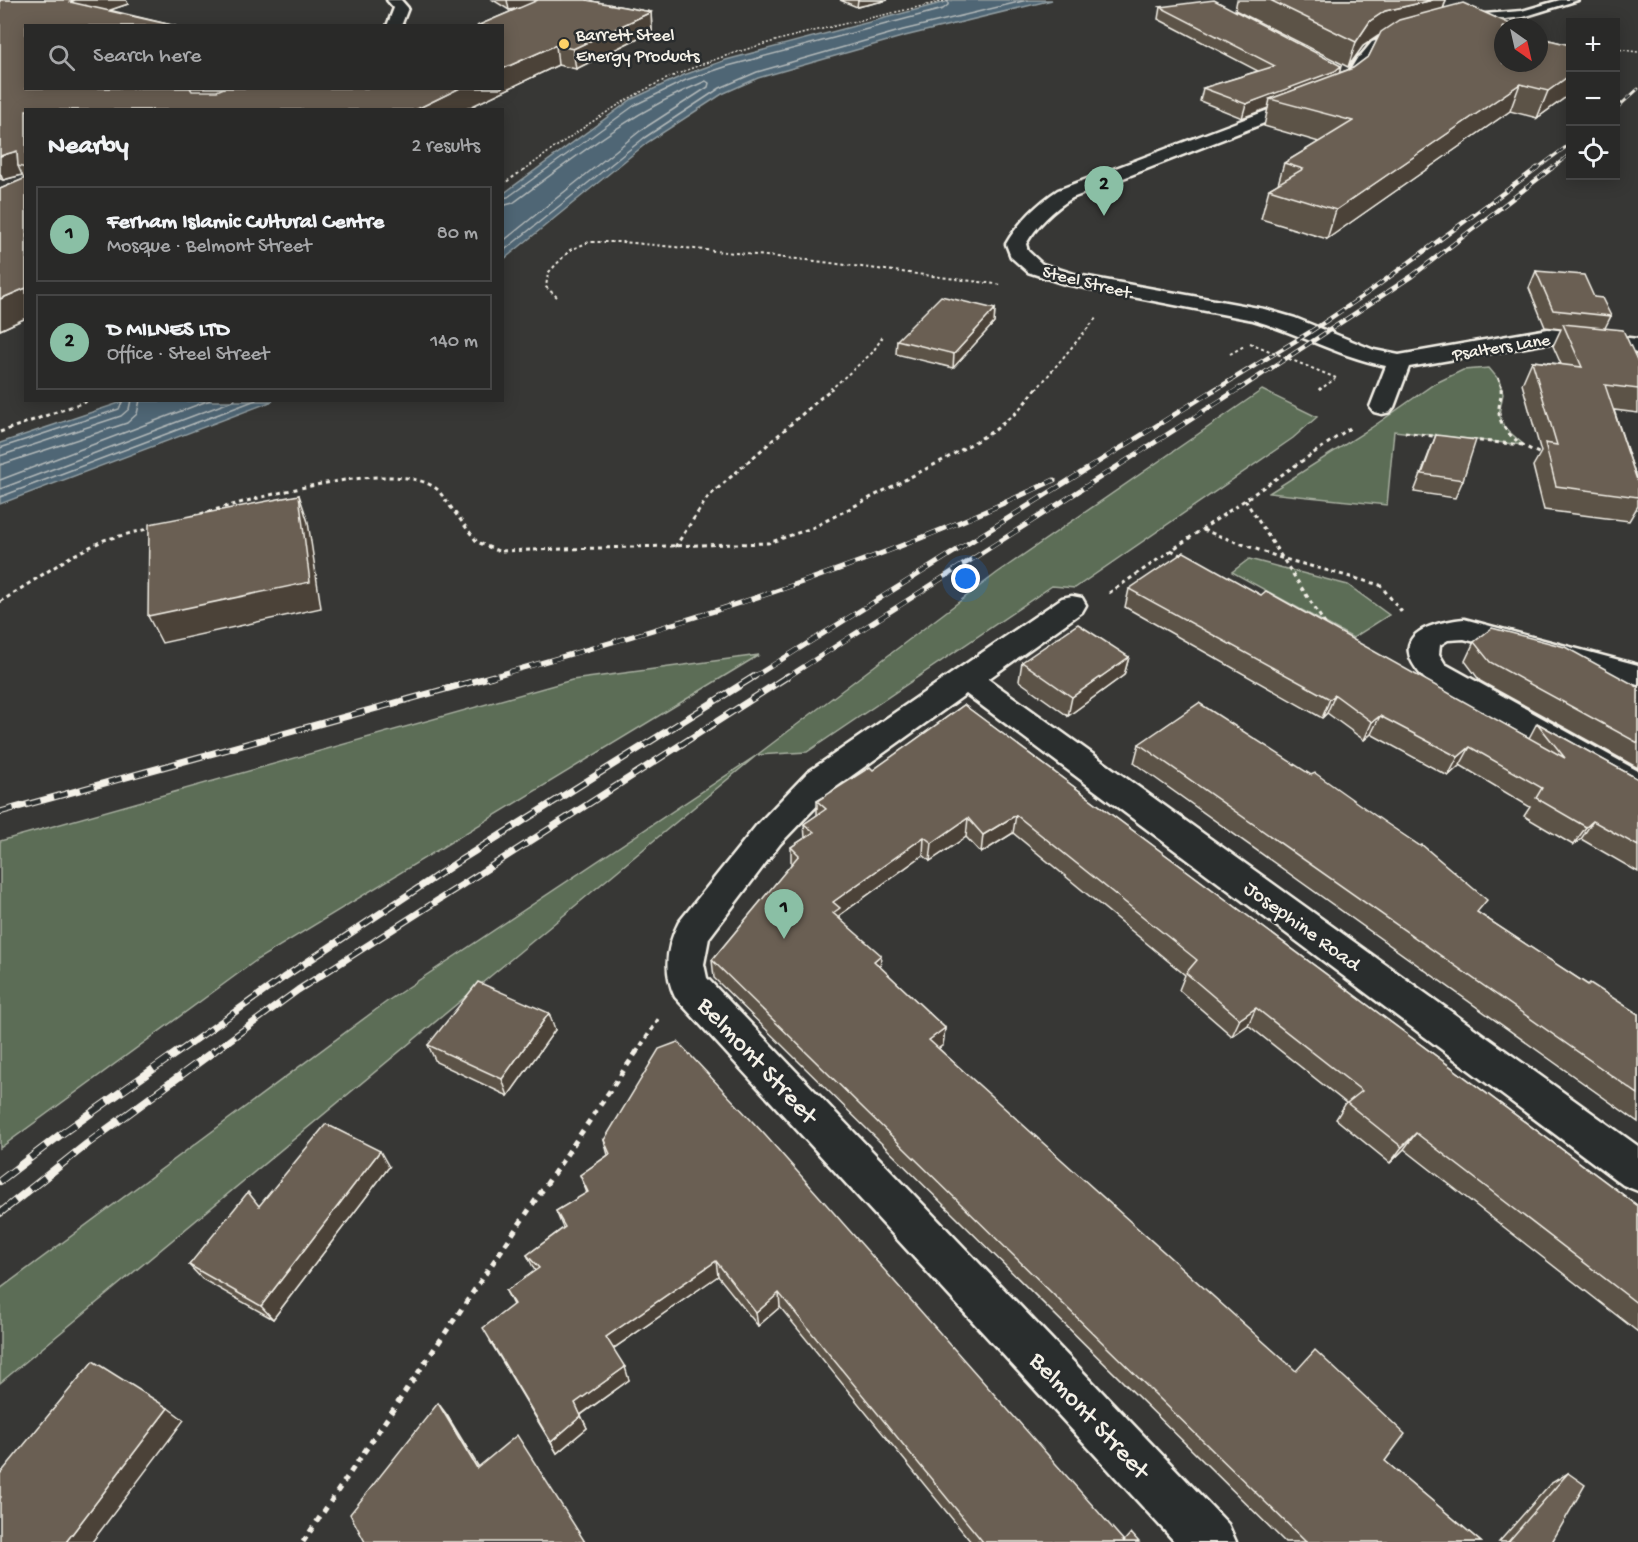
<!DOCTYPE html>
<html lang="en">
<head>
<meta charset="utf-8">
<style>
	body { margin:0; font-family:"Gochi Hand",sans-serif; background:#353534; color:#f1f3f6 }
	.controls { position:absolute; right:18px; top:18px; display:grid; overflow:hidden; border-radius:0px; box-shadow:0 3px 15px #0003 }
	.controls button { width:54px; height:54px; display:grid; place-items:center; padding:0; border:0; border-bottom:2px solid #454545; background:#292928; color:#f1f3f6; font:30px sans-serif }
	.compass { position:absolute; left:1494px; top:18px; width:54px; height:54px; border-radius:50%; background:#292928; box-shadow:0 3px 15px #0003; rotate:146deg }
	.you { position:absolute; left:966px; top:579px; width:21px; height:21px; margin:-15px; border:4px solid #fff; border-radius:50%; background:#1a73e8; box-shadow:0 0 0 9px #1a73e833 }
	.badge { display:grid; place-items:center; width:39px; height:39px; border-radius:50%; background:#8abfa5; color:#111; font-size:20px; font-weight:700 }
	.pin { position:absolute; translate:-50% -50px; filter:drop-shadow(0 2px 3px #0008) }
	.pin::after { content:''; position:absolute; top:32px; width:21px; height:18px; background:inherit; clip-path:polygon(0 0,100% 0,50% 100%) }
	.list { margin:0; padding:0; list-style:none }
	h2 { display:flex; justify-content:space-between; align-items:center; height:78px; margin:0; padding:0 24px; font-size:26px }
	h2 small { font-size:20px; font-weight:400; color:#a5a6a8 }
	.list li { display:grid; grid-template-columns:39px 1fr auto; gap:18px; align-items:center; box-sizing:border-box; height:96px; margin:0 12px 12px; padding:0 12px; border:2px solid #454545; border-radius:0px }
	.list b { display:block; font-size:22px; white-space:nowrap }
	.list p { margin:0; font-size:20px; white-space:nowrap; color:#a5a6a8 }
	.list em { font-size:20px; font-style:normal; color:#a5a6a8 }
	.icon { flex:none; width:33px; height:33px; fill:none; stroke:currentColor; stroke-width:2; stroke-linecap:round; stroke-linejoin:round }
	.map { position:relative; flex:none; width:1638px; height:1542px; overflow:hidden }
	.search { position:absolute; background:#292928; box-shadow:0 3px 15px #0003; left:24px; top:24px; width:480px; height:66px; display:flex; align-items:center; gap:15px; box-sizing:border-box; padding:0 21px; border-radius:0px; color:#a5a6a8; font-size:22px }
	.panel { position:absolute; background:#292928; box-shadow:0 3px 15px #0003; left:24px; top:108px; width:480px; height:294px; border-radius:0px }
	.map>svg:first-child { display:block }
	.green { fill:#5b6d57; stroke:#a8afa0; stroke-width:1.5 }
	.water { fill:#506674; stroke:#929ea2; stroke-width:1.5 }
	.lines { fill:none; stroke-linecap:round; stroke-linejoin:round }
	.shore { stroke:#b2b9ba; stroke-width:1.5 }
	.lane-casing { stroke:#f4f1e8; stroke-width:5 }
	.street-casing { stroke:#f4f1e8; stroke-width:5 }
	.path-far4 { stroke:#f4f1e8; stroke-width:1.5; stroke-dasharray:2 2; stroke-linecap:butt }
	.path-far3 { stroke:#f4f1e8; stroke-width:2; stroke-dasharray:3 3; stroke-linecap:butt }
	.path-far2 { stroke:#f4f1e8; stroke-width:3; stroke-dasharray:4 4; stroke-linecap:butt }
	.path-far1 { stroke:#f4f1e8; stroke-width:4; stroke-dasharray:4.5 4.5; stroke-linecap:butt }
	.path { stroke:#f4f1e8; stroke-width:5; stroke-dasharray:6 6; stroke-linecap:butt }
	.lane { fill:#2a2d2e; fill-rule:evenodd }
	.street { fill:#2a2d2e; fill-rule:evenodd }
	.rail-far4-casing { stroke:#f4f1e8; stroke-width:3 }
	.rail-far3-casing { stroke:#f4f1e8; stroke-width:4.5 }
	.rail-far2-casing { stroke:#f4f1e8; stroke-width:5 }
	.rail-far1-casing { stroke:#f4f1e8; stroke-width:7 }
	.rail-casing { stroke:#f4f1e8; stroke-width:8 }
	.rail-far4 { stroke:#2a2d2e; stroke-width:2; stroke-dasharray:7; stroke-linecap:butt }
	.rail-far3 { stroke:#2a2d2e; stroke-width:3; stroke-dasharray:8; stroke-linecap:butt }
	.rail-far2 { stroke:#2a2d2e; stroke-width:4; stroke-dasharray:11; stroke-linecap:butt }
	.rail-far1 { stroke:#2a2d2e; stroke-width:4.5; stroke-dasharray:14; stroke-linecap:butt }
	.rail { stroke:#2a2d2e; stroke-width:6; stroke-dasharray:19; stroke-linecap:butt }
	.path-bridge { stroke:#f4f1e8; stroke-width:2; stroke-dasharray:3 3; stroke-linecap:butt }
	.wall { fill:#5c5247; stroke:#f4f1e8; stroke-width:1.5 }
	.shaded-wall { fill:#4b4239; stroke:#f4f1e8; stroke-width:1.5 }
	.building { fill:#6b5f52; stroke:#f4f1e8; stroke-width:1.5 }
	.poi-dot { fill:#ffd166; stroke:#2a2d2e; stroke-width:2 }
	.labels { text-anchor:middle; stroke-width:5; stroke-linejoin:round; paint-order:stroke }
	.far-poi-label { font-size:18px; fill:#f4f1e8; stroke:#2a2d2e; text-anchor:start }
	.far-street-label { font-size:18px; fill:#f4f1e8; stroke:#2a2d2e }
	.street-label { font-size:21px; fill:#f4f1e8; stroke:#2a2d2e }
	.near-street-label { font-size:26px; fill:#f4f1e8; stroke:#2a2d2e }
</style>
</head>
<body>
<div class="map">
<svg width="1638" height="1542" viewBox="0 0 1638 1542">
	<rect width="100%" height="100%" fill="#373735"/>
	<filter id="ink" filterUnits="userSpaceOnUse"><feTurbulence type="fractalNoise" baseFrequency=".0167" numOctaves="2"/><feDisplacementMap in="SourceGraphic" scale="12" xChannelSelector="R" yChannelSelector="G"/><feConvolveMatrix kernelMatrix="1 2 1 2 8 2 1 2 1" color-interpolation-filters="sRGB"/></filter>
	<g filter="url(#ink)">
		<g class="green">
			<polygon points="1489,368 1499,380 1503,394 1499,414 1504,427 1524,445 1394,431 1387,505 1269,493 1371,428 1434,384 1463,370"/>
			<polygon points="1262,390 1317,417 1293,438 1075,588 1052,586 807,752 757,755 0,1383 0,1289 389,1000 757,755 997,573"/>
			<polygon points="1249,559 1348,585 1389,615 1353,638 1232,572"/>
			<polygon points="759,655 258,959 0,1148 0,841 572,680"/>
		</g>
		<g class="water">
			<polygon points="953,0 1052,0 905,36 758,78 722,94 648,142 503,260 503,194 632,99 684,75 726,60"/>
			<polygon points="125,401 273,401 0,504 0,443"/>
		</g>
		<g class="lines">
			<g class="shore">
				<polyline points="502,198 508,197 635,105 686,80 728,66 943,9 948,5 948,0"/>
				<path d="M 502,206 L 513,203 C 575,157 634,110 706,81 L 709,83 L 708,87 L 640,131 L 502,242"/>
				<polyline points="502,252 644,138 720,88 757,72 903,30 1027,0"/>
				<polyline points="0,448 119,409 123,400"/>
				<polyline points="0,456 121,416 129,409 131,400"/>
				<polyline points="0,465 127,423 137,414 140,400"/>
				<polyline points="0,480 210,400"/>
				<polyline points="0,489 235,400"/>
				<polyline points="0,497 256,400"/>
			</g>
			<defs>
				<g id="lane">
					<polygon points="1560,0 1578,0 1523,17 1460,24 1454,20 1460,16 1522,11"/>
					<polygon points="1409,31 1415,35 1413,38 1380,47 1367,63 1359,63 1357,60 1372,42"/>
				</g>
				<g id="street">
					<polygon points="387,0 401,0 408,8 401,26 387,26 394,8"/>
					<path d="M 1363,55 L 1371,60 L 1359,81 L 1344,92 L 1072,198 C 1054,209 1036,226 1026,244 L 1028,251 L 1042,264 L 1077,275 L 1264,309 L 1295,318 L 1374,350 L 1399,355 L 1548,329 L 1638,339 L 1638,353 L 1548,343 L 1409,367 L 1394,407 L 1390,412 L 1382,414 L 1374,412 L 1370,407 L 1386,366 C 1340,357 1298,333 1253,320 L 1065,284 L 1028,272 L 1011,257 L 1006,244 C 1018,223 1038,203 1058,190 L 1332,86 L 1347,75 L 1358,57 Z"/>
					<path d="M 1072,596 L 1082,598 L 1086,605 L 1082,612 L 988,679 L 1638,1146 L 1638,1191 L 1623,1185 L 966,694 L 832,790 L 780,844 L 709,938 L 704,964 L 707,978 L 1228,1524 L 1236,1542 L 1175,1542 L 675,997 C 663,971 666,947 679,922 L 756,826 L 808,772 L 1062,598 Z"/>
					<path d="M 1464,619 L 1638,665 L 1638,685 L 1464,639 L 1448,640 L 1440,645 L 1439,654 L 1445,664 L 1638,771 L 1638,798 L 1626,795 C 1578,768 1530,741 1481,713 C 1465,704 1435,691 1423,677 C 1386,636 1428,623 1464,619 Z"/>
				</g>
			</defs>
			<use href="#lane" class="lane-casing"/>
			<use href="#street" class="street-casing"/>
			<g class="path-far4">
				<polyline points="1616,49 1638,52"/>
				<path d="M 524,170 C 567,139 610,107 658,83 C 745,41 854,23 948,0"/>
			</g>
			<g class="path-far3">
				<polyline points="502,185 526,168"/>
				<polyline points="557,297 546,287 548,273 570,250 589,242 623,242 807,260 1003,285"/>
				<polyline points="1230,354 1244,346"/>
				<polyline points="1498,378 1502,390"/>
				<polyline points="830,390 872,353 884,335"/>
				<polyline points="1036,390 1097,317"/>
				<polyline points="1319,390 1335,379"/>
			</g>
			<g class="path-far2">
				<path d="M 1501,388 C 1502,397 1498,405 1499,413 C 1501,434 1526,449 1544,455"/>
				<polyline points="1319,390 1321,388"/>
				<polyline points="0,432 90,400"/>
				<polyline points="1405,432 1440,437"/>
				<polyline points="1471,440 1523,445"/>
				<polyline points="1245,500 1327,627"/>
				<path d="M 193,516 C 244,502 397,454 438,490 L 477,542 L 498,551 L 768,543 L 812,528 L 947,458 L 995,430 L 1018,411 L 1037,388"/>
				<polyline points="1203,530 1281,558 1380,585 1402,612"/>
				<polyline points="675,547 708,497 832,388"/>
				<polyline points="1171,550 1184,557"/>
				<polyline points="1109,593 1353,426"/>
				<polyline points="0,602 70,557 104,540 151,528"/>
			</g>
			<polyline class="path-far1" points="636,1053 660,1017"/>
			<polyline class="path" points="303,1542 637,1051"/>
			<use href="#lane" class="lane"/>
			<use href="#street" class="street"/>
			<defs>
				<g id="rail-far4">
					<polyline points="1616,109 1638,89"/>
					<polyline points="1535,170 1570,144"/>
					<polyline points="1550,170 1570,154"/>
				</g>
				<g id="rail-far3">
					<polyline points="1215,390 1310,332 1369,292 1537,168"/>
					<polyline points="1238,390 1412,276 1552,168"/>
				</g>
				<g id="rail-far2">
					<path d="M 487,678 C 681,624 872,567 1054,480"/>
					<polyline points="752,678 1217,388"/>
					<polyline points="786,678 1240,388"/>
				</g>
				<g id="rail-far1">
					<polyline points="0,812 493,676"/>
					<polyline points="177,1053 283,978 459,861 755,676"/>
					<polyline points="212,1053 298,990 788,676"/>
				</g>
				<g id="rail">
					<polyline points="0,1181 60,1135 179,1051"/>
					<polyline points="0,1213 87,1144 214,1051"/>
				</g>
			</defs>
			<use href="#rail-far4" class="rail-far4-casing"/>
			<use href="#rail-far3" class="rail-far3-casing"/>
			<use href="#rail-far2" class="rail-far2-casing"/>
			<use href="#rail-far1" class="rail-far1-casing"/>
			<use href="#rail" class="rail-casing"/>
			<use href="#rail-far4" class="rail-far4"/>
			<use href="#rail-far3" class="rail-far3"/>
			<use href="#rail-far2" class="rail-far2"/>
			<use href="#rail-far1" class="rail-far1"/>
			<use href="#rail" class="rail"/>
			<polyline class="path-bridge" points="1250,343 1336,378"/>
		</g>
		<g class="wall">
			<polygon points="0,0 126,0 128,4 109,10 176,26 26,26 26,88 502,88 502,26 477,26 519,8 509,10 493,0 586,0 651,12 652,31 576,69 558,65 464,110 26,110 26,318 0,330 0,189 24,179 22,175 3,180 0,179"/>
			<polygon points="840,0 888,0 857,7"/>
			<polygon points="1237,0 1446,0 1443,9 1545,39 1570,45 1570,94 1537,118 1510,111 1327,239 1261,219 1269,189 1278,184 1284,163 1319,142 1264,126 1268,108 1242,118 1200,101 1203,88 1258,71 1158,19 1160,7 1339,73 1353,68 1369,56 1379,36 1363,46 1348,67 1235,10"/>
			<polygon points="1536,271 1594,297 1611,316 1605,328 1638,389 1638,413 1614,410 1638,483 1638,506 1629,521 1544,510 1533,466 1541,452 1522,384 1532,361 1561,364 1553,346 1561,329 1545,327 1529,288"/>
			<polygon points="995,309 994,323 953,368 896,354 897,340"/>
			<polygon points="1436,435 1463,480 1455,498 1414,492"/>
			<polygon points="1129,589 1261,595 1529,738 1537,723 1638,779 1638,872 1581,839 1573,845 1524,816 1530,807 1460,765 1448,776 1371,734 1364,740 1327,713 1322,718 1125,607"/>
			<polygon points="1474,642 1638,687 1638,768 1480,681 1465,661"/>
			<polygon points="1129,657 1124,675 1068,716 1019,681 1022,662"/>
			<polygon points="964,705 1638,1206 1638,1332 1404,1149 1390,1163 1336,1119 1346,1103 1248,1025 1232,1036 1179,990 1185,975 1013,833 981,853 966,837 930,861 923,855 840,915 840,919 880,967 945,1028 943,1045 938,1048 1385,1461 1481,1542 1285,1542 714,978 712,960 791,865 791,847 805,838 804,824 817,815 817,801 873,770"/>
			<polygon points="1139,744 1311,775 1420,846 1478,913 1588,985 1638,1014 1638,1122 1134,763"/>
			<polygon points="549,1013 555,1030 508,1096 436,1062 428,1045"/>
			<polygon points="604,1140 1124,1541 1139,1542 971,1542 780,1307 758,1326 718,1276 613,1349 629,1380 581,1415 587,1428 557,1453 490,1341 513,1305 506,1291 535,1271 527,1255 563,1228 556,1211 587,1193 580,1175 608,1155"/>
			<polygon points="389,1167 273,1319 202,1279 189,1265 259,1206"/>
			<polygon points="1568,1473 1552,1542 1499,1542 1550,1484"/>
		</g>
		<g class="shaded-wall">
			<polygon points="75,0 126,0 128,4 78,21 70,2"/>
			<polygon points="507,0 563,0 509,10"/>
			<polygon points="858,0 888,0 857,7"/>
			<polygon points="1433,0 1446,0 1439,21 1378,36 1363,46 1348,67 1356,42 1370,21 1385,11"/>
			<polygon points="651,12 652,31 576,69 573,49"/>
			<polygon points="556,45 558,65 464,110 415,110 460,88 502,88 502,69"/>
			<polygon points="1341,66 1338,79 1270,99 1268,108 1242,118 1246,104"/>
			<polygon points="1570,75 1570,94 1537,118 1548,91"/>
			<polygon points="1520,84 1510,111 1327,239 1336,210"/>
			<polygon points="190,88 241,88 200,104"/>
			<polygon points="17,151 18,166 22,175 3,180 0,173 0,156"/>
			<polygon points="26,288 26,318 0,330 0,299"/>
			<polygon points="995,309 994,323 953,368 954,354"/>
			<polygon points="299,495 308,522 321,608 162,643 148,616"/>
			<polygon points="1129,657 1124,675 1068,716 1072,697"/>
			<polygon points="1335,695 1327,713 1322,718 1330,699"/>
			<polygon points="1380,716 1371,734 1364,740 1372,722"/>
			<polygon points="1470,747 1460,765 1448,776 1458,757"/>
			<polygon points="1016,815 1013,833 981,853 983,835"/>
			<polygon points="968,818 966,837 930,861 932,843"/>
			<polygon points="1593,821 1581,839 1573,845 1586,827"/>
			<polygon points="924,837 923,855 840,915 840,926 833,931 833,902"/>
			<polygon points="881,955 880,972 874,961"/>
			<polygon points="1256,1008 1248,1025 1232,1036 1240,1019"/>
			<polygon points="549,1013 555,1030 508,1096 502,1079"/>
			<polygon points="945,1028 943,1045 927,1057 929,1040"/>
			<polygon points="1416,1133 1404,1149 1390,1163 1402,1147"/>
			<polygon points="380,1151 389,1167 273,1319 261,1306"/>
			<polygon points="716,1261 718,1276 611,1350 606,1337"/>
			<polygon points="779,1293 780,1307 758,1326 756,1313"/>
			<polygon points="625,1367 629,1380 580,1415 575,1403"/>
			<polygon points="438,1403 447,1415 486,1479 477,1468"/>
			<polygon points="168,1408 184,1420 92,1542 66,1542"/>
			<polygon points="581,1416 587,1428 557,1453 551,1442"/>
		</g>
		<g class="building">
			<polygon points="0,0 75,0 70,2 176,26 26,26 26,88 190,88 192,91 217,91 224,88 460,88 415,110 26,110 26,168 18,166 17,151 0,156"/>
			<polygon points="538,0 586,0 651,12 573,49 556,45 502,69 502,26 477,26"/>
			<polygon points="1214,0 1341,66 1335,71 1246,104 1203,88 1275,66 1160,7"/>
			<polygon points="1270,0 1433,0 1385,11 1370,21 1356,42"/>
			<polygon points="1463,3 1517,27 1503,27 1503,63 1539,63 1539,37 1545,39 1570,45 1570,75 1548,91 1520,84 1336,210 1269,189 1303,169 1284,163 1353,121 1270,99 1353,68 1369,56 1381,32 1399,20"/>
			<polygon points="26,178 26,288 0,299 0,189"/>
			<polygon points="1536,271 1584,275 1594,297 1602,298 1611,316 1553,310"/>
			<polygon points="941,296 995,309 954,354 897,340"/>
			<polygon points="1563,324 1623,330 1638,362 1638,389 1605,385 1638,483 1638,497 1556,486 1545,443 1557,445 1532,361 1582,367"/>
			<polygon points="1436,435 1476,440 1463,480 1422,474"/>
			<polygon points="299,495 310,582 148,616 149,524"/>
			<polygon points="1184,552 1261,595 1266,591 1565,758 1537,723 1638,779 1638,846 1593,821 1586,827 1536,798 1542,788 1470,747 1458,757 1380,716 1372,722 1335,695 1330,699 1129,589"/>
			<polygon points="1078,624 1129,657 1072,697 1022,662"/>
			<polygon points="1492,628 1565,647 1638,687 1638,743 1490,662 1474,642"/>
			<polygon points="1199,703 1311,775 1315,773 1383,821 1420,846 1422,845 1487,900 1477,912 1588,985 1590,983 1638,1014 1638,1094 1139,744"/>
			<polygon points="964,705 1638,1206 1638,1304 1416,1133 1402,1147 1347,1103 1362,1091 1256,1008 1240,1019 1186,973 1197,960 1016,815 983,835 968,818 932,843 924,837 833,902 840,908 833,913 881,955 874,961 945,1028 929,1040 1296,1371 1315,1350 1405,1434 1385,1461 1481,1542 1306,1542 712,960 799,855 791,847 814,832 804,824 826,809 817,801 870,767 873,770"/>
			<polygon points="478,982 549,1013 502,1079 428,1045"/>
			<polygon points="678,1042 765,1135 1124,1541 1131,1533 1139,1542 983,1542 779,1293 756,1313 716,1261 606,1337 625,1367 575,1403 581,1416 551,1442 483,1328 514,1304 506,1291 539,1268 527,1255 565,1227 556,1211 588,1192 580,1175 610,1154 604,1140 659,1049"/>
			<polygon points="326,1124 380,1151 261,1306 189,1265 248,1192 259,1206"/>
			<polygon points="93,1361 168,1408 66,1542 0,1542 0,1499 1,1497 0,1496 0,1474"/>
			<polygon points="438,1403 477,1468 517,1435 585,1542 365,1542 350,1514"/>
			<polygon points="1568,1473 1585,1485 1552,1542 1508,1542"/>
		</g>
	</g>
	<circle class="poi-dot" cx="564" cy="44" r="6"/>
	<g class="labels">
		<g class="far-poi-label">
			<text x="576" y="40">Barrett Steel<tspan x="576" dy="21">Energy Products</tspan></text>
		</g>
		<g class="far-street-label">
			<text transform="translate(1087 281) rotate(14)" y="6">Steel Street</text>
			<text transform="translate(1501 346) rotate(-9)" y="6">Psalters Lane</text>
		</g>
		<g class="street-label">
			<text transform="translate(1303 925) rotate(36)" y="7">Josephine Road</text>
		</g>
		<g class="near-street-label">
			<text transform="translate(759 1059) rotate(47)" y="9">Belmont Street</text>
			<text transform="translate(1091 1414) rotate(47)" y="9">Belmont Street</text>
		</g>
	</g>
</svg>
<div class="controls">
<button>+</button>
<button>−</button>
<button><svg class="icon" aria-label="locate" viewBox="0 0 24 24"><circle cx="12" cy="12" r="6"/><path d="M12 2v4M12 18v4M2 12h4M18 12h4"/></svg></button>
</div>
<svg class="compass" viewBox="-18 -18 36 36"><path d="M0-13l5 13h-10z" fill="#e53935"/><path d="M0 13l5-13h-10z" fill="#a5a6a8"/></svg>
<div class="you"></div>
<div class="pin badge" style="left:784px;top:939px">1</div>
<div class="pin badge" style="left:1104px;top:216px">2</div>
<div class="search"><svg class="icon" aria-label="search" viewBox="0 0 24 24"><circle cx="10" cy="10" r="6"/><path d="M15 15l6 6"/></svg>Search here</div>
<section class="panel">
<h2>Nearby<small>2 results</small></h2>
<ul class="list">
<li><span class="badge">1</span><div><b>Ferham Islamic Cultural Centre</b><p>Mosque · Belmont Street</p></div><em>80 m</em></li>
<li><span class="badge">2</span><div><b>D MILNES LTD</b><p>Office · Steel Street</p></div><em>140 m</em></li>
</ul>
</section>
</div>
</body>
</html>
